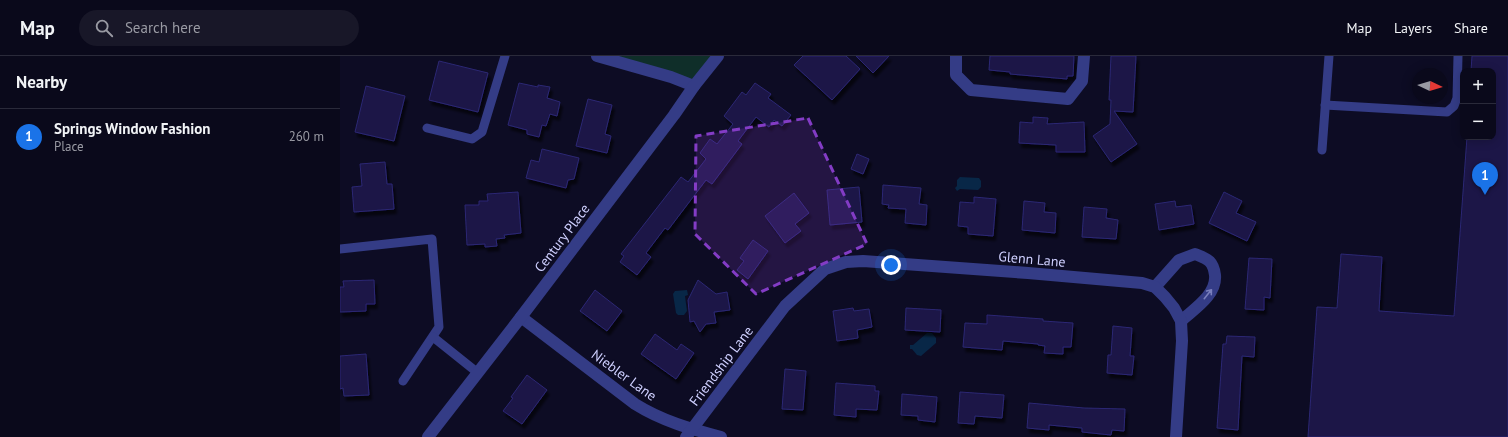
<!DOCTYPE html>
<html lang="en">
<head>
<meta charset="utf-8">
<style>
	body { margin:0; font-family:"PT Sans",sans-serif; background:#181728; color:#f1f3f6 }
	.controls { position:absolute; right:12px; top:12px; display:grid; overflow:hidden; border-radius:8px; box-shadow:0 2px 10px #0003 }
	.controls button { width:36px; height:36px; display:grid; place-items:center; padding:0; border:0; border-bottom:1px solid #2a2a3a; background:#0a091b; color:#f1f3f6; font:20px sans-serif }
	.compass { position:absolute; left:1072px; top:12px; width:36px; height:36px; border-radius:50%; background:#0a091b; box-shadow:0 2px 10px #0003; rotate:94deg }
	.you { position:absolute; left:551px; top:209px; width:14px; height:14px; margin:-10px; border:3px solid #fff; border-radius:50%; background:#1a73e8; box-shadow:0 0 0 6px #1a73e833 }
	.badge { display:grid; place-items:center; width:26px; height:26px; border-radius:50%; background:#1a73e8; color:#fff; font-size:13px; font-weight:700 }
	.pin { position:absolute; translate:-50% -33px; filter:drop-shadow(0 1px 2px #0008) }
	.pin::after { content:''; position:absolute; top:21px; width:14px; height:12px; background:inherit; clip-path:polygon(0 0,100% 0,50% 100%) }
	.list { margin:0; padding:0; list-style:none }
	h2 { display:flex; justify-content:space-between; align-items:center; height:52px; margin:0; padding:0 16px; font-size:17px }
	h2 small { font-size:13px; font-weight:400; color:#999aa3 }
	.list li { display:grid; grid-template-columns:26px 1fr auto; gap:12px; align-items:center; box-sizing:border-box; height:56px; padding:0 16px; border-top:1px solid #2a2a3a }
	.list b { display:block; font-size:15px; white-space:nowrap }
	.list p { margin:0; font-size:13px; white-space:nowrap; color:#999aa3 }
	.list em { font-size:13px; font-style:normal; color:#999aa3 }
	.icon { flex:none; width:22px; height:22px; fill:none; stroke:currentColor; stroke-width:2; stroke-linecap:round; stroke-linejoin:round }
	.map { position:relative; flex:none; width:1168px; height:381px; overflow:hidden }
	header { display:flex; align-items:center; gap:24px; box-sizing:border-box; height:56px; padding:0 20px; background:#0a091b; border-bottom:1px solid #2a2a3a }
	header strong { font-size:19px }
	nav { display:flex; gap:22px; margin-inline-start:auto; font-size:14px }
	.search { width:280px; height:36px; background:#181728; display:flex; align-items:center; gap:10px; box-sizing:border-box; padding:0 14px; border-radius:22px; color:#999aa3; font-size:15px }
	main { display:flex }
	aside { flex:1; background:#0a091b }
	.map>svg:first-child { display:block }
	.green { fill:#0f2e29 }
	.water { fill:#082747 }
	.building { fill:#1a1746; stroke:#2c2774; filter:url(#shadow) }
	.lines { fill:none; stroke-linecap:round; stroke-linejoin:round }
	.lane { stroke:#343c86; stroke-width:9 }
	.street { stroke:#343c86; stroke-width:12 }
	.oneway { stroke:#7a7fbc }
	.marked { fill:#833cc5; fill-opacity:0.2; stroke:#833cc5; stroke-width:3; stroke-dasharray:8 5; stroke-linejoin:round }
	.labels { text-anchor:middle; stroke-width:3; stroke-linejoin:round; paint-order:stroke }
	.street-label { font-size:14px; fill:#cfd0ff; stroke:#0d0c24 }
</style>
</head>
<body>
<header>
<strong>Map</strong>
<div class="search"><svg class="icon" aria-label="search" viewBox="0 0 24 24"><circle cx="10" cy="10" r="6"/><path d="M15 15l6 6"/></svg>Search here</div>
<nav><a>Map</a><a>Layers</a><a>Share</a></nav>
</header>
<main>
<aside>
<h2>Nearby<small></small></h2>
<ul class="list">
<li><span class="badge">1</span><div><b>Springs Window Fashion</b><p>Place</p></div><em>260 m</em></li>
</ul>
</aside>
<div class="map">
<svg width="1168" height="381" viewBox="0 0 1168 381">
	<defs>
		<filter id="shadow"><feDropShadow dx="2.5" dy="4.5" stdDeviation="1" flood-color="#0009"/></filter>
	</defs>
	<rect width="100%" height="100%" fill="#0d0c24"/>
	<polygon class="green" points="257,0 378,0 354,30"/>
	<g class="water">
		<polygon points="620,121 639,122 641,125 641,131 638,134 620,133 617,135 615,132 617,130 617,124"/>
		<polygon points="347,234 348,239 345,240 347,255 344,259 338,259 336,257 333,238 335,235"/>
		<polygon points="587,277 592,277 596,282 596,287 581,300 577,299 572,293 570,293 570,289 573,289"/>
	</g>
	<g class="building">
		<polygon points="463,0 506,0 520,13 492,44 454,9"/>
		<polygon points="516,0 549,0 533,17"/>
		<polygon points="650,0 734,0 733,20 727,20 727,23 670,18 670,16 649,14"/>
		<polygon points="771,0 796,0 793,56 774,55 797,88 771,106 753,80 770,68 771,44 769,44"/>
		<polygon points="1132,0 1168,0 1168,381 968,381 977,251 997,252 1001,198 1042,201 1039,255 1114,260 1127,81 1153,81 1153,15 1131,15"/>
		<polygon points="99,5 148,17 138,56 89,44"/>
		<polygon points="179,27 198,31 198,29 210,31 207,42 220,46 217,60 210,58 206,70 202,69 199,81 187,78 187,74 168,69"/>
		<polygon points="415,27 431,38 428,42 451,59 442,70 434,64 429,71 416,61 398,85 402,88 372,128 366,124 328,174 325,172 306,197 311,201 297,219 280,206 284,200 281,198 341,121 348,126 366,103 360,97 370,83 377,88 393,68 384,60 402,36 406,39"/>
		<polygon points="26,30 65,40 54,85 15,76"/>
		<polygon points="248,43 272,49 265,78 271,80 267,97 236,90"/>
		<polygon points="693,61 708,62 707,68 744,66 745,96 716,96 716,89 679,87 680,66 693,67"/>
		<polygon points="202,93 239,102 234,123 228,124 226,132 186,122 191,104 199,106"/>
		<polygon points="517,98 529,103 523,118 511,113"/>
		<polygon points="45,106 47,128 52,128 54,153 14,156 12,131 22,130 20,108"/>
		<polygon points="543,129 581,132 579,148 587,149 586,169 565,167 566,153 548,152 549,149 542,148"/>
		<polygon points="519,131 522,166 490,169 487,134"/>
		<polygon points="178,136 181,177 164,179 165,182 156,183 157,190 145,191 145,188 127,189 125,149 139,149 139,145 148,145 147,138"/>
		<polygon points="884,136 902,145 896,157 916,166 907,185 869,167"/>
		<polygon points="454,137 469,157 455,168 461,175 445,187 425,160"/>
		<polygon points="634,141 656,143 653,180 628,178 628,171 618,170 620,146 634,147"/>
		<polygon points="684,145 705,147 704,156 716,157 715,177 682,174"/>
		<polygon points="835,145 836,151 851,149 854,168 819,174 815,148"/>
		<polygon points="744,151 767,153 766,162 778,164 776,183 742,181"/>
		<polygon points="413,184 428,195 408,223 397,214 404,205 400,202"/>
		<polygon points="909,202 932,203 930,242 924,241 924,254 905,253"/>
		<polygon points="34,224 35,248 26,248 26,255 0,256 0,231 4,231 3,225"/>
		<polygon points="358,224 376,238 387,236 390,254 374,256 376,267 366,268 360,276 354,265 350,266 348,244"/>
		<polygon points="255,234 282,255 267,275 240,255"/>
		<polygon points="513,252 514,255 529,253 532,271 517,274 518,282 497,285 493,255"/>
		<polygon points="566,252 601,254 600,276 565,274"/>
		<polygon points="647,259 703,263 703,265 733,267 731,291 723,291 723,298 704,297 705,290 698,289 698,288 663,285 662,294 623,291 625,267 647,268"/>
		<polygon points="773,270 792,272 790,300 794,300 792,319 767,317 768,299 771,299"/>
		<polygon points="315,278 337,294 341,288 354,297 336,323 301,298"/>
		<polygon points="887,280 915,281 914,301 902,300 898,374 877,372 883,288 886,288"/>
		<polygon points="26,298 29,339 4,340 3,332 0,333 0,300"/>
		<polygon points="445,313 466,315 463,354 442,353"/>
		<polygon points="187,319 207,334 182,368 163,355 173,342 171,341"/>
		<polygon points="496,327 535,330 535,335 539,335 537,354 516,353 516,361 494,359"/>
		<polygon points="620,336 664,339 662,362 635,360 634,368 618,367"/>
		<polygon points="562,338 597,341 595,366 578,364 578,360 561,359"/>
		<polygon points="689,347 744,352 785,353 784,375 772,374 771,379 742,376 742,372 709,369 709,374 687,372"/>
	</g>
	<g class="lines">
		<g class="lane">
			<polyline points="985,49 1107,56 1114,50 1117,42 1118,0"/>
			<polyline points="87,72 132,83 142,76 165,0"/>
			<polyline points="982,94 989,0"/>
			<polyline points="0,193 92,183 99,271 63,325"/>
			<polyline points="93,281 138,317"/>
		</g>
		<g class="street">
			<polyline points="257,0 331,21 354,30"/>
			<polyline points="616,0 616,19 631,34 728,43 742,25 744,0"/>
			<path d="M 815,231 L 839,204 L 855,198 C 867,203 873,204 875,219 C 877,239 854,253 841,265"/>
			<path d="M 181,261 L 295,348 C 322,365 351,373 381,381"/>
			<polyline points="88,381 181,261 334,59 354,30 378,0"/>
			<polyline points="346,381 445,250 485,213 506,206 523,205 688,217 802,227 815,231 825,241 834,252 841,265 842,285 836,381"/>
		</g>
	</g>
	<defs><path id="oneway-shaft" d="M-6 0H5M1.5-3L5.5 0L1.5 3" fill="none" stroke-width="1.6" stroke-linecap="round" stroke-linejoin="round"/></defs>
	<use class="oneway" href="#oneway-shaft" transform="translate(868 238) rotate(-51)"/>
	<path class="marked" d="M 468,62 L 527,188 L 416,238 L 355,178 L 356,80 Z"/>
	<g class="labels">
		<g class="street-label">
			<text transform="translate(222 182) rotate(-53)" y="5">Century Place</text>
			<text transform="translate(692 203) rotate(5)" y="5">Glenn Lane</text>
			<text transform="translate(381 310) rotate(-53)" y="5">Friendship Lane</text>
			<text transform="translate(284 319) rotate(36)" y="5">Niebler Lane</text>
		</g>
	</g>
</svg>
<div class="controls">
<button>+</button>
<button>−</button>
</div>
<svg class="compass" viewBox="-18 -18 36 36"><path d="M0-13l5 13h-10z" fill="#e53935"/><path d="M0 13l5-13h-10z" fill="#999aa3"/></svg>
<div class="you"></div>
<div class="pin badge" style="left:1145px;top:139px">1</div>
</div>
</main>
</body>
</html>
